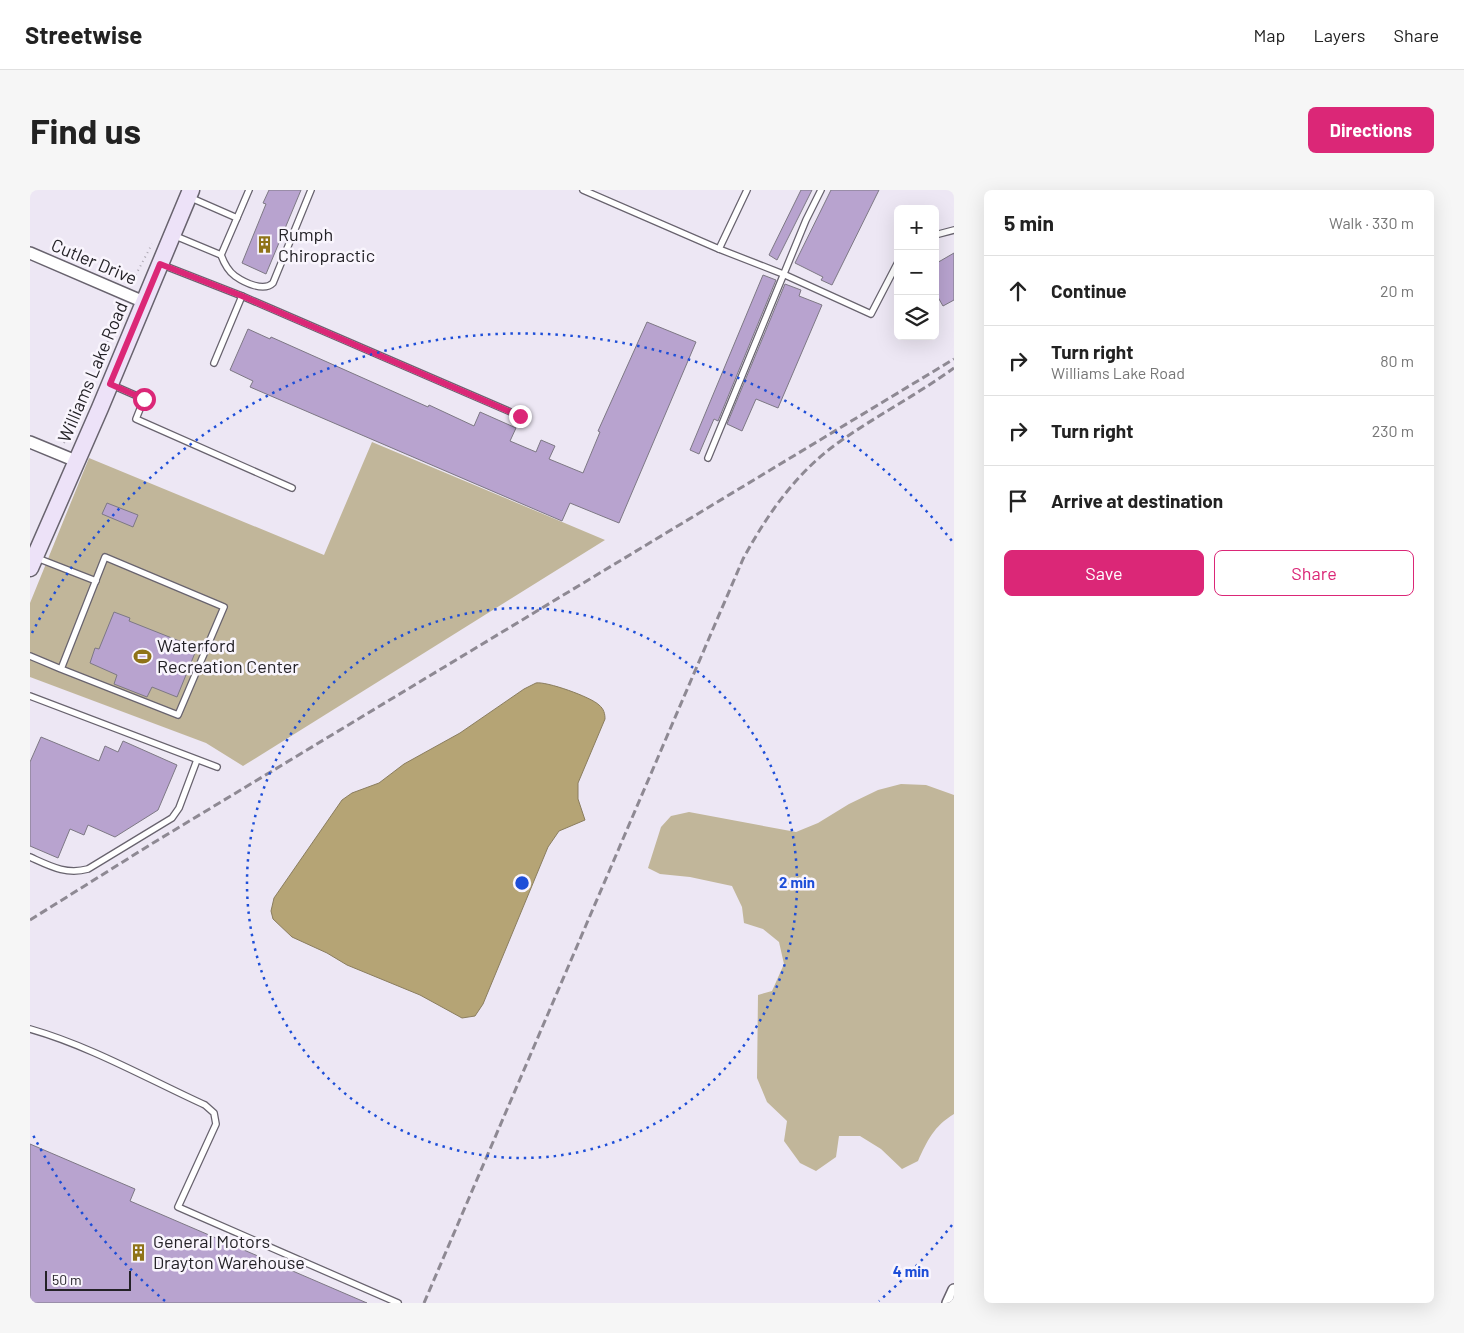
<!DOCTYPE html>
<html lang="en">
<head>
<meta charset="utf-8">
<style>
	body { margin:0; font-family:Barlow,sans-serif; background:#f6f6f6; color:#222 }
	.controls { position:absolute; right:15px; top:15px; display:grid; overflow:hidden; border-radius:8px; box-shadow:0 5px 20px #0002 }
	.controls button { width:45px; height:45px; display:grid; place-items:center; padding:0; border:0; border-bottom:1px solid #e0e0e0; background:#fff; color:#222; font:25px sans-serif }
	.scale { position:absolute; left:15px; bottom:12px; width:86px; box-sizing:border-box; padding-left:5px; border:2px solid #242227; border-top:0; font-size:14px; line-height:18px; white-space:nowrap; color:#242227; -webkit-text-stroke:4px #f9f5fd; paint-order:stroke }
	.stop { position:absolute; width:15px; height:15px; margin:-11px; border:4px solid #db2777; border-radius:50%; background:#fff }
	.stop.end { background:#db2777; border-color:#fff; box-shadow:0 1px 5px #0008 }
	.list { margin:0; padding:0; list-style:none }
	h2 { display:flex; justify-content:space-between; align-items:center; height:65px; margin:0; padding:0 20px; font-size:21px }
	h2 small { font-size:16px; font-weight:400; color:#767676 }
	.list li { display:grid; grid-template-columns:32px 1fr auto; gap:15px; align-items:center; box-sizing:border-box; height:70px; padding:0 20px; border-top:1px solid #e0e0e0 }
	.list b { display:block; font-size:19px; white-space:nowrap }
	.list p { margin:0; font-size:16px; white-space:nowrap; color:#767676 }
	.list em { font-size:16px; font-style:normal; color:#767676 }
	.actions { display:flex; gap:10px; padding:15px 20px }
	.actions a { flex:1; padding:11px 0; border:1px solid #db2777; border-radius:8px; text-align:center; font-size:18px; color:#db2777 }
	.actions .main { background:#db2777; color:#fff }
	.icon { flex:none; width:28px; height:28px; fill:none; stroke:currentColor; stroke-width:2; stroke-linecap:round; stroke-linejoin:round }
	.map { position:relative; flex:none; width:924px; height:1113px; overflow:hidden; border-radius:8px }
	header { display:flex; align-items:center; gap:30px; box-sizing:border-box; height:70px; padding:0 25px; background:#fff; border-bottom:1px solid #e0e0e0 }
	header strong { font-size:24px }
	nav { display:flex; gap:28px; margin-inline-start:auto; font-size:18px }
	.intro { display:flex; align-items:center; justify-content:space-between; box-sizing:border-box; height:120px; padding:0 30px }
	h1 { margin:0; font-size:35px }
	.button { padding:12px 22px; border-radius:8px; background:#db2777; color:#fff; font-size:18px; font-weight:700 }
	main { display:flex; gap:30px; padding:0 30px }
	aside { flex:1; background:#fff; border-radius:8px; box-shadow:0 5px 20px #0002 }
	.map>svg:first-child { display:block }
	.green { fill:#c1b69a }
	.water { fill:#b5a475; stroke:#8a7d5e }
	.building { fill:#b8a3cf; stroke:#7d7884 }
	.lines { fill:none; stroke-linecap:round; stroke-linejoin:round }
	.lane-casing { stroke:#68636e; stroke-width:8 }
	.street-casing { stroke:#68636e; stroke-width:14 }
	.secondary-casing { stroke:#68636e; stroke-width:19 }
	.path { stroke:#aea9b4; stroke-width:2; stroke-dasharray:1 4; stroke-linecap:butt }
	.lane { stroke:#fff; stroke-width:5.5 }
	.street { stroke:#fff; stroke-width:11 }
	.secondary { stroke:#ede2f8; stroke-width:16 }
	.rail { stroke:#8e8993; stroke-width:3; stroke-dasharray:8 4; stroke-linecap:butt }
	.route { stroke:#db2777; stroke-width:6 }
	.ring { fill:none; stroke:#1d4ed8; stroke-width:2.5; stroke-dasharray:2.5 5 }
	.labels { text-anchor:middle; stroke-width:5; stroke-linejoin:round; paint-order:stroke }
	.poi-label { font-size:18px; fill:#242227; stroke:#f9f5fd; text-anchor:start }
	.street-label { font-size:18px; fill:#242227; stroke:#f9f5fd }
	.centre { fill:#1d4ed8; stroke:#f9f5fd; stroke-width:2.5 }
	.ring-label { font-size:15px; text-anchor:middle; font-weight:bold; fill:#1d4ed8; stroke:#f9f5fd; stroke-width:5; stroke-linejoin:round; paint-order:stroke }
</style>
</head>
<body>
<header>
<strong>Streetwise</strong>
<nav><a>Map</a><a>Layers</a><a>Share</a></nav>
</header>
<div class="intro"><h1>Find us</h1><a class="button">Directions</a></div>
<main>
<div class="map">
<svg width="924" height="1113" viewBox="0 0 924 1113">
	<rect width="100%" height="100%" fill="#ede7f4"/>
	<g class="green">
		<polygon points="342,252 575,350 213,576 176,553 0,487 0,413 59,268 294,365"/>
		<path d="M 871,594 L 896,595 L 924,605 L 924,924 C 904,936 897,951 888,971 L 872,979 L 851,959 L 830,946 L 809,946 L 806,967 L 786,981 L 770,973 L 754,951 L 757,931 L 737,912 L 727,888 L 728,805 L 742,801 L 754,774 L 749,752 L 733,739 L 714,733 L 712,717 L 702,696 L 660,687 L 630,684 L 618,678 L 631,637 L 641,626 L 659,622 L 766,642 L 788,633 L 819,614 L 848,600 Z"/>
	</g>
	<path class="water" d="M 506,493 C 516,491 561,507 569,515 C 574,519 575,524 575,529 L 548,593 L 548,609 L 555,630 L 529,641 L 518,657 L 453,814 L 445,826 L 432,828 L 390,805 L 317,775 L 297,763 L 262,747 L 243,729 L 241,721 L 244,708 L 312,610 L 322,603 L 349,593 L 374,574 L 430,543 L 494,499 Z"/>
	<g class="building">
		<polygon points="239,0 271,0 236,84 212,73 236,14 233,13"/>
		<polygon points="771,0 782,0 747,70 739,65"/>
		<polygon points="801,0 849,0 802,95 791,90 793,87 765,73"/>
		<polygon points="924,63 924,110 913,116 905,102 905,74"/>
		<polygon points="733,85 746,90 688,231 684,229 669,264 660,260"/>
		<polygon points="755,94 771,100 769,106 792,115 748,218 726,209 712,241 697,234"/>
		<polygon points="617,132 666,152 589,333 540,313 532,331 220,197 223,191 200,180 218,139 240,149 241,147 398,217 399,215 444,236 450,222 486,238 480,251 506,262 511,250 525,256 519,269 553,283 570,242 568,241"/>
		<polygon points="77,313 108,325 103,337 72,324"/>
		<polygon points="84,422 100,428 99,431 167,458 147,507 122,497 117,507 84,494 87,485 60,473 65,458 69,459"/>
		<polygon points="11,547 69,571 75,556 88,562 93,551 147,575 128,620 85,647 58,635 54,645 40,639 28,668 0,656 0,572"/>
		<polygon points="0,954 105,999 100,1011 337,1113 0,1113"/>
	</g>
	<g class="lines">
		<defs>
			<g id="lane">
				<polyline points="553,0 689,59 717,0"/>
				<polyline points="159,7 207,28 219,0"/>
				<polyline points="143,45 191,65 207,28"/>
				<polyline points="905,45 924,40"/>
				<polyline points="689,59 753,84 841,124 868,72"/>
				<path d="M 191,65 C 194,73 198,81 205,86 C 215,93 234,102 243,93 L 281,0"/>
				<polyline points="130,74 212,106 490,226"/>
				<polyline points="184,173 212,106"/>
				<polyline points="82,195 114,209 106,229 262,298"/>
				<polyline points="678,268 776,30 791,0"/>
				<polyline points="7,368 66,391"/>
				<polyline points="0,466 31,479 75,367 194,417 148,525 31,479"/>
				<polyline points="0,506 187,577"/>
				<path d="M 0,667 C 20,676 36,685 58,679 L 142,628 L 149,618 L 167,570"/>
				<path d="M 0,839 C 60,856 118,889 175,915 L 184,923 L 186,934 L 148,1017 L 368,1113"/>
			</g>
			<g id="street">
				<polyline points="0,63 114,112"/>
				<polyline points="0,252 46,271"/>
				<polyline points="918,1113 924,1100"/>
			</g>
			<polyline id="secondary" points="0,378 70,218 161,0"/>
		</defs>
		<use href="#lane" class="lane-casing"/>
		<use href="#street" class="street-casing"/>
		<use href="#secondary" class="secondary-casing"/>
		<g class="path">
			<polyline points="101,94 122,54"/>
			<polyline points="34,253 62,191 92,115"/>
		</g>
		<use href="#lane" class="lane"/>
		<use href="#street" class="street"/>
		<use href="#secondary" class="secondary"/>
		<g class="rail">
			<polyline points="0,730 123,653 924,169"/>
			<path d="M 394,1113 L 713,369 C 738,323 768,280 812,250 C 848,225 888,204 924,178"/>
		</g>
	</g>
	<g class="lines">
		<polyline class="route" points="114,209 80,194 130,74 212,106 490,226"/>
	</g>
	<g class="ring">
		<circle cx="492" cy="693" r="275"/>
		<path d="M922 1035A550 550 0 0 1 849 1111M135 1111A550 550 0 0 1 2 943M2 443A550 550 0 0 1 922 351"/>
	</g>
	<defs>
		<symbol id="building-bare" viewBox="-9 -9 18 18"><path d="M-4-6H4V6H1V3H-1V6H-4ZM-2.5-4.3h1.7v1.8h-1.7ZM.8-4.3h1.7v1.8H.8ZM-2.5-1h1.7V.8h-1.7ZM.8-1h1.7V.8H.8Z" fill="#8f7318" stroke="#f9f5fd" stroke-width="2.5" paint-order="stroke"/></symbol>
		<symbol id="stadium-bare" viewBox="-9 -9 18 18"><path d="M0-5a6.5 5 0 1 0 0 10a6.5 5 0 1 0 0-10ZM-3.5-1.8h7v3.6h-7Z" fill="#8f7318" stroke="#f9f5fd" stroke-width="2.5" paint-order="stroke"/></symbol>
	</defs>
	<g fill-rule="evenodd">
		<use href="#building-bare" x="222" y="42" width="25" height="25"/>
		<use href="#stadium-bare" x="100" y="454" width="25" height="25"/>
		<use href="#building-bare" x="96" y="1050" width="25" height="25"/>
	</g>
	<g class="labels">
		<g class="poi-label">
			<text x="248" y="51">Rumph<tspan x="248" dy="21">Chiropractic</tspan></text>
			<text x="127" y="462">Waterford<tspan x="127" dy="21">Recreation Center</tspan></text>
			<text x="123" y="1058">General Motors<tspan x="123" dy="21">Drayton Warehouse</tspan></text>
		</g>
		<g class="street-label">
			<text transform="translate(64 72) rotate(23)" y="6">Cutler Drive</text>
			<text transform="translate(63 182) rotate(-67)" y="6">Williams Lake Road</text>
		</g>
	</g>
	<circle cx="492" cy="693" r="8" class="centre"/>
	<g class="ring-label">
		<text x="767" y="698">2 min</text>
		<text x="881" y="1087">4 min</text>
	</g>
</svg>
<div class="controls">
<button>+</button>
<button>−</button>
<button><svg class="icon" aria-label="layers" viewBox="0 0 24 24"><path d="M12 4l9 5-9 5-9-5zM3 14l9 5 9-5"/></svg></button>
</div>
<div class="scale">50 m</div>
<div class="stop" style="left:114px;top:209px"></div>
<div class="stop end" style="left:490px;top:226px"></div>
</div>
<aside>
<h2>5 min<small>Walk · 330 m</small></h2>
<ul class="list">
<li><svg class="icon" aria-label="ahead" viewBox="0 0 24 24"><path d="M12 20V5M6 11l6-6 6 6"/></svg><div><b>Continue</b></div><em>20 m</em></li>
<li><svg class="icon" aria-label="right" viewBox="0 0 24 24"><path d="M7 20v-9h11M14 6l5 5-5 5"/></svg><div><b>Turn right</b><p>Williams Lake Road</p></div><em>80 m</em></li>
<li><svg class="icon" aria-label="right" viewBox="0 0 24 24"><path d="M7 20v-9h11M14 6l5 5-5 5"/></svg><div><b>Turn right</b></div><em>230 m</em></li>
<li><svg class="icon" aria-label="arrive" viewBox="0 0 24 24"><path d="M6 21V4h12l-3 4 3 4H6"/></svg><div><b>Arrive at destination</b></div></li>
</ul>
<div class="actions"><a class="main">Save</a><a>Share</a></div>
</aside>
</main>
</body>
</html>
